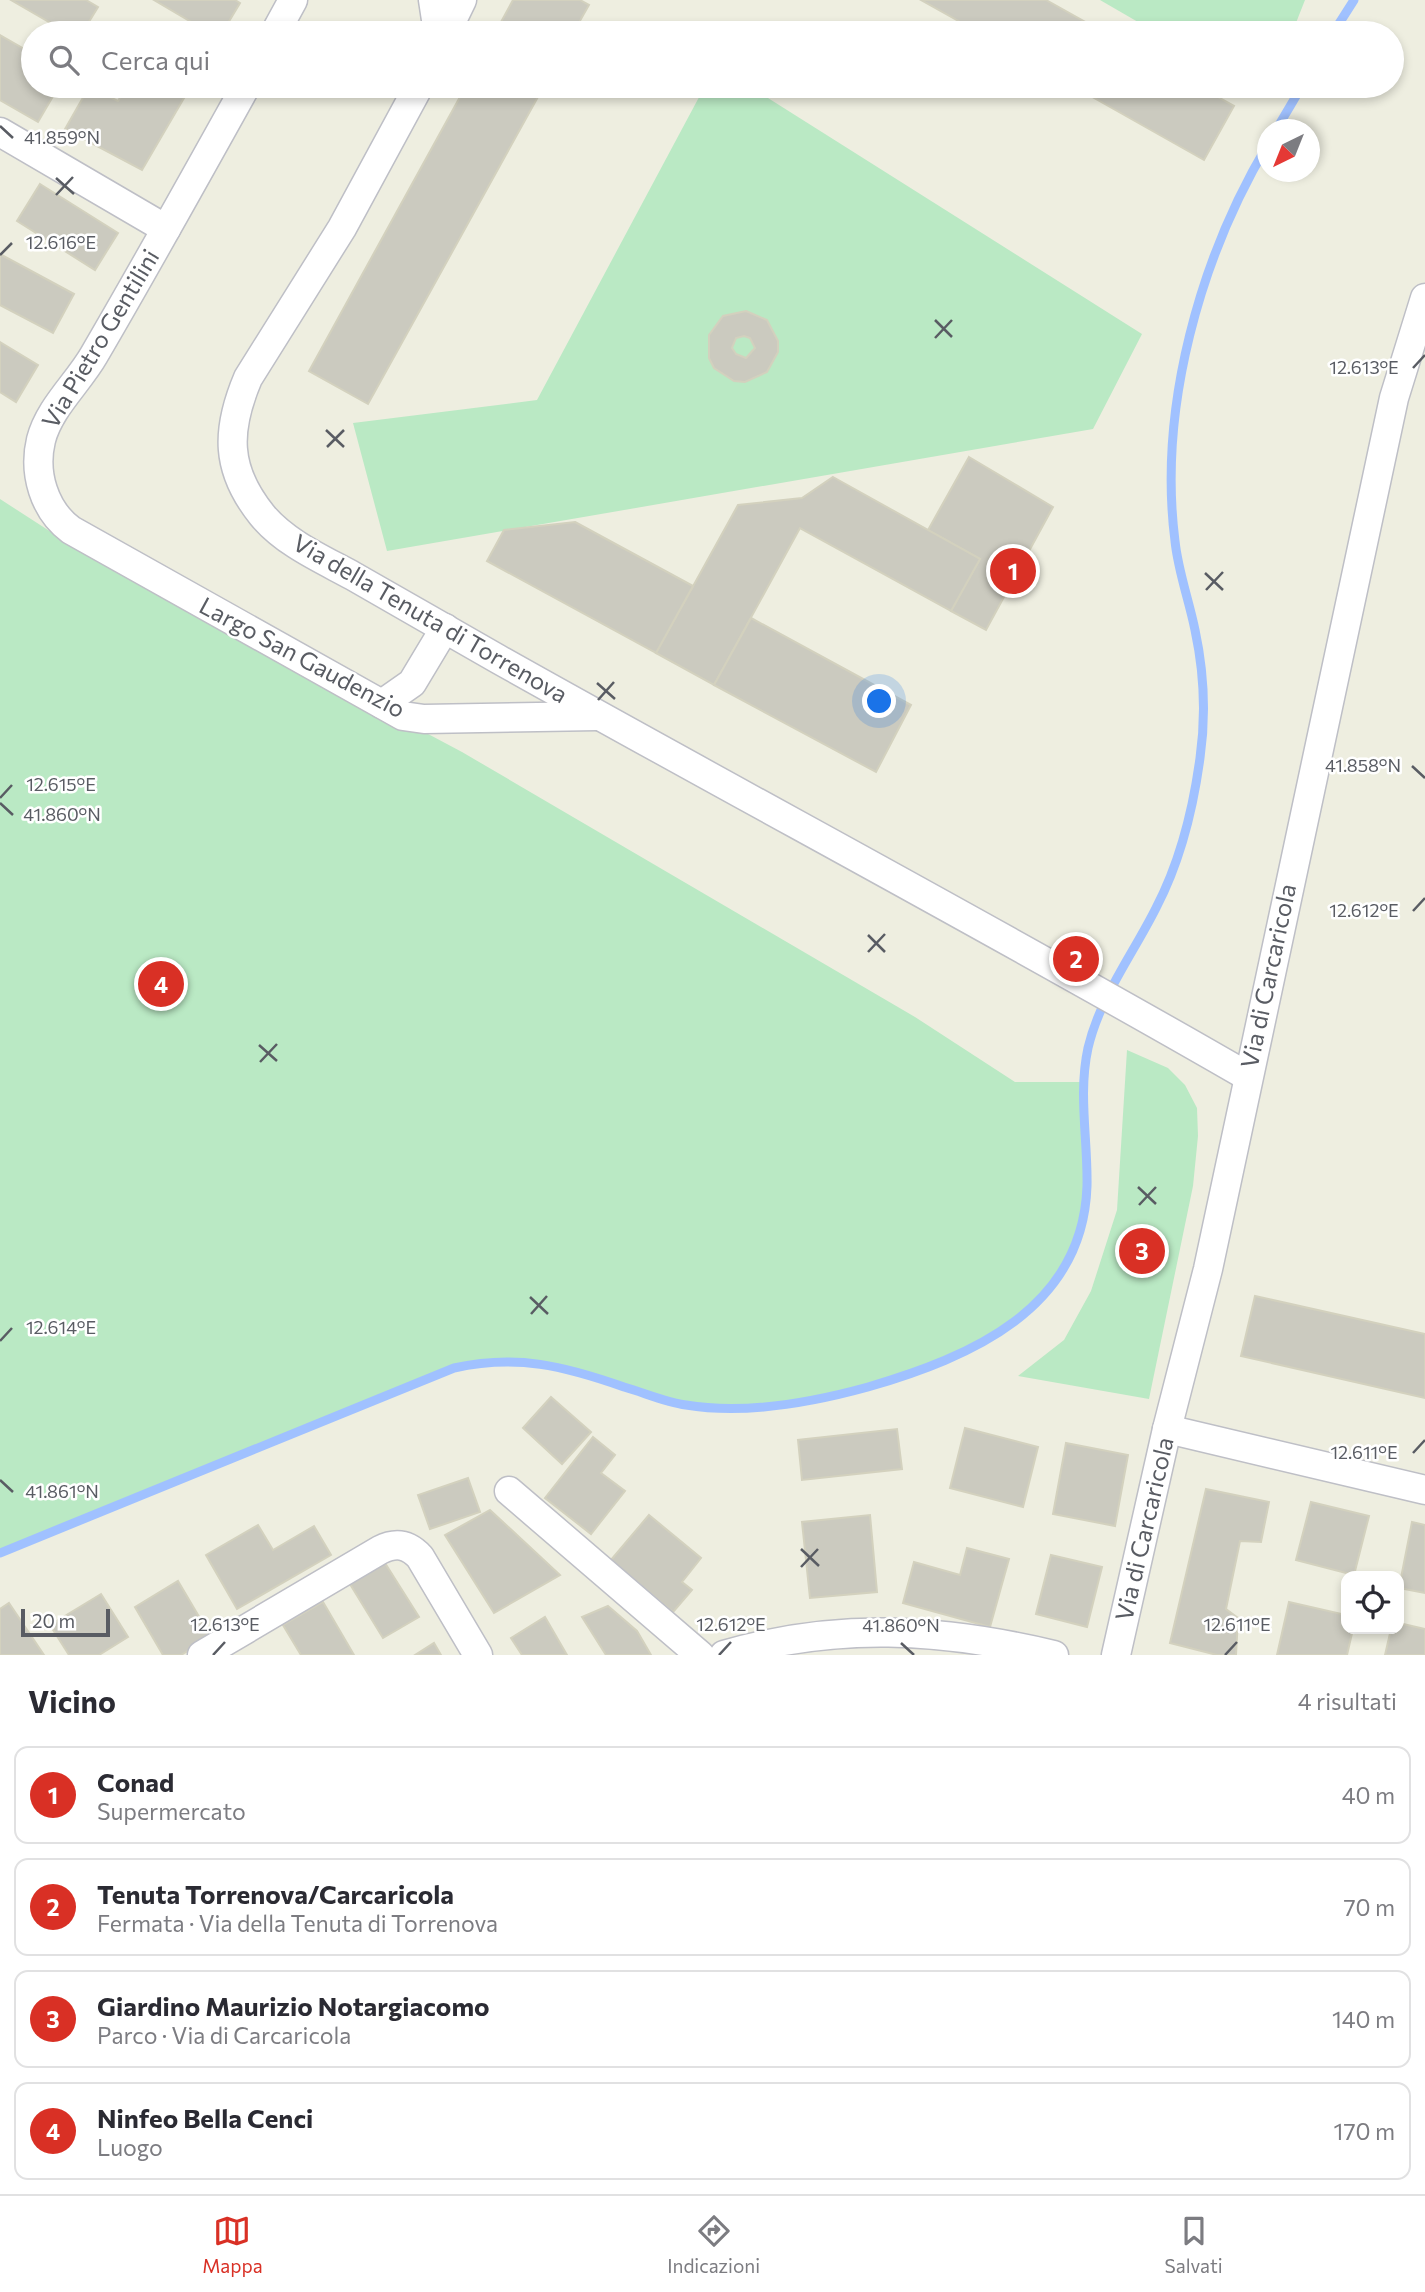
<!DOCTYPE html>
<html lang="it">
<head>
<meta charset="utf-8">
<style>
	body { margin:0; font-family:Commissioner,sans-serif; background:#f2f2f3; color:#2b2b33 }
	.controls { position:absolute; right:21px; bottom:21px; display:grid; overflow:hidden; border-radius:14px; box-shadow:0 4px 10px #0003 }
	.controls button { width:63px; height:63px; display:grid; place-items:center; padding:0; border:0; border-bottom:2px solid #e1e1e2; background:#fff; color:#2b2b33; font:35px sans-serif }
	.compass { position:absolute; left:1257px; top:119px; width:63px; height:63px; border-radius:50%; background:#fff; box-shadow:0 4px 10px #0003; rotate:223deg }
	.scale { position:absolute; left:21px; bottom:18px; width:89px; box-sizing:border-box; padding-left:7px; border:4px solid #595c63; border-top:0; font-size:19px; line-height:24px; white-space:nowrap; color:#595c63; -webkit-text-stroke:5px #fff; paint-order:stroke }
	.you { position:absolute; left:880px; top:702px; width:24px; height:24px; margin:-18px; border:5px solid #fff; border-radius:50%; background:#1a73e8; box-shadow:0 0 0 10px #1a73e833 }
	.badge { display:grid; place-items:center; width:46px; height:46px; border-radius:50%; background:#d93025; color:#fff; font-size:23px; font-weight:700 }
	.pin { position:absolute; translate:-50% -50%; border:4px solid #fff; box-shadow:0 2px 7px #0006 }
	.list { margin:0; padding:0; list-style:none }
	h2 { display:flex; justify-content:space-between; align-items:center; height:91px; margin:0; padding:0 28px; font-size:30px }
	h2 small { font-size:23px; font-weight:400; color:#7c7c81 }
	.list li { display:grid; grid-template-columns:46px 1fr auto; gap:21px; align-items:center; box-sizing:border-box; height:98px; margin:0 14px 14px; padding:0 14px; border:2px solid #e1e1e2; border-radius:14px }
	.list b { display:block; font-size:26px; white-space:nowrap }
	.list p { margin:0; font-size:23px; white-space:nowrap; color:#7c7c81 }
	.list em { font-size:23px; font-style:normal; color:#7c7c81 }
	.icon { flex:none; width:38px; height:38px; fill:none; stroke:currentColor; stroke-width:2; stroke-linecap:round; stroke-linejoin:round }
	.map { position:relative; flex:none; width:1425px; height:1655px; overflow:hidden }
	.search { position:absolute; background:#fff; box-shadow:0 4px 10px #0003; left:21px; right:21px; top:21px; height:77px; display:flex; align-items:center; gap:18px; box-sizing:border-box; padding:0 24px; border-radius:38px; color:#7c7c81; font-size:26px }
	.sheet { height:539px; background:#fff }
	nav { display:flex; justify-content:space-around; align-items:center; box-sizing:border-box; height:98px; border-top:2px solid #e1e1e2; background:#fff; font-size:19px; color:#7c7c81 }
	nav a { display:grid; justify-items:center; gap:4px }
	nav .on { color:#d93025 }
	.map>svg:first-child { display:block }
	.green { fill:#bae9c4 }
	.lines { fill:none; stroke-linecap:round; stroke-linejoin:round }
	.stream { stroke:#a0c1ff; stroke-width:9 }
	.building { fill:#cbcabf; stroke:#d3d1be; stroke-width:2; fill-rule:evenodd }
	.minor-casing { stroke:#bebfc6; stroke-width:31 }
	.minor { stroke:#fff; stroke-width:28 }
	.ticks { fill:none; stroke:#595c63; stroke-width:2.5 }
	.labels { text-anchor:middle; stroke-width:5; stroke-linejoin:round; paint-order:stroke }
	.street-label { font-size:24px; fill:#595c63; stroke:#fff }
	.ticks-label { font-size:18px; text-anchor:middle; fill:#595c63; stroke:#fff; stroke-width:5; stroke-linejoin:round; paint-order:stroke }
</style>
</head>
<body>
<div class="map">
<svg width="1425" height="1655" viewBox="0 0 1425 1655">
	<rect width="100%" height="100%" fill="#eeeee0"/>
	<g class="green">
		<polygon points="1100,0 1305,0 1292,33 1157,33"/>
		<polygon points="705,86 749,86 1142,334 1093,429 387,551 353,423 537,400"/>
		<path d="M 0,499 L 65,541 L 462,752 L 915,1017 L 1015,1082 L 1084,1082 C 1082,1129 1097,1184 1082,1230 C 1073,1257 1060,1282 1039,1302 C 972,1370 779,1420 686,1405 C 665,1402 645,1393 625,1387 C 562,1366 520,1354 454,1368 L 0,1553 Z"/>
		<polygon points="1127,1050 1168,1068 1185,1085 1197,1108 1198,1136 1193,1186 1149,1399 1018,1376 1064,1340 1091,1291 1117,1210"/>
	</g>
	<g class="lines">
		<g class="stream">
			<polyline points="1333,33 1354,0"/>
			<polyline points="1276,130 1302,86"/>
			<path d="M 0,1553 L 454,1368 C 517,1354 564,1366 624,1387 C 645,1393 665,1402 686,1405 C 745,1415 810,1403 868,1387 C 971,1357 1083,1309 1087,1186 C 1088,1140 1078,1094 1088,1048 C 1100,997 1133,954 1156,908 C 1180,862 1193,810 1200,758 C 1206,716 1204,672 1195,630 C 1189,600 1178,571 1175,541 C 1158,408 1200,258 1268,144"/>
		</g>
	</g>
	<g class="building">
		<polygon points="11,0 86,0 98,7 82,33 68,33"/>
		<polygon points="154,0 235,0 240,3 222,33 210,33"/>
		<polygon points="513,0 580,0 589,5 573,33 495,33"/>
		<polygon points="921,0 1046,0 1105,33 980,33"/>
		<polygon points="0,35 33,54 33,86 59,86 38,122 0,100"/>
		<polygon points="127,86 191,86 142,170 65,129 89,87 118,101"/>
		<polygon points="466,86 544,86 368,404 309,371"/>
		<polygon points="1073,86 1198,86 1234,106 1204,160"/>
		<polygon points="40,184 118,233 95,270 17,221"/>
		<polygon points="0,254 74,294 53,333 0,305"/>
		<path d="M 746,311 L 767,320 L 778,341 L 778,352 L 767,372 L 745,382 L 734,381 L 714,368 L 709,358 L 709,335 L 723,316 ZM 744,336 L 750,338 L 755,348 L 746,358 L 736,354 L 732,348 L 736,338 Z"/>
		<polygon points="0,342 38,365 16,402 0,392"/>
		<polygon points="969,457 1053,507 986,630 951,611 980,559 928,530"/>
		<polygon points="833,477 980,559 951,611 800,528 714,685 656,653 738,505 802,498"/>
		<polygon points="575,522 693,586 656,653 487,561 504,530"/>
		<polygon points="751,618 911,705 876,772 714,685"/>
		<polygon points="1255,1296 1425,1334 1425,1398 1241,1356"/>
		<polygon points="551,1397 591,1432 562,1464 523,1428"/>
		<polygon points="965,1428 1038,1447 1023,1507 950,1488"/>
		<polygon points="897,1429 902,1469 802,1480 798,1440"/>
		<polygon points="593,1437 615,1455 601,1473 625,1491 591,1534 545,1498"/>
		<polygon points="1066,1443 1128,1455 1115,1526 1053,1514"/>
		<polygon points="468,1478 480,1512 430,1529 418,1495"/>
		<polygon points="1206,1489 1269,1502 1261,1542 1240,1541 1226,1609 1238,1618 1236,1655 1217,1655 1170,1643"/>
		<polygon points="1311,1502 1369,1516 1354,1575 1296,1560"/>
		<polygon points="490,1510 560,1575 494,1613 445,1535"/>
		<polygon points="649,1515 701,1558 682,1582 692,1590 673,1612 611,1560"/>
		<polygon points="870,1515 877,1592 810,1598 802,1522"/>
		<polygon points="1412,1522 1425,1525 1425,1593 1399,1588"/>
		<polygon points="258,1525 273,1550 314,1526 331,1555 237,1609 206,1555"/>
		<polygon points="967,1548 1009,1559 990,1627 903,1603 914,1562 960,1575"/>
		<polygon points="1051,1555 1102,1567 1087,1627 1036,1614"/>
		<polygon points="385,1563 419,1617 383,1638 350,1584"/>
		<polygon points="178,1581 211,1637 181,1655 163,1655 135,1607"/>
		<polygon points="101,1594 128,1637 99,1655 69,1655 50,1625"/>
		<polygon points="323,1602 354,1655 301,1655 283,1625"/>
		<polygon points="1289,1602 1346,1615 1346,1629 1353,1629 1347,1655 1277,1655"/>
		<polygon points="9,1603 44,1655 0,1655 0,1609"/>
		<polygon points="608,1606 637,1631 651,1655 606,1655 582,1617"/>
		<polygon points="545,1617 567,1655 522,1655 511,1638"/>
		<polygon points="1399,1623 1425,1629 1425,1655 1385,1655 1391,1629 1399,1629"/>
		<polygon points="434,1643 441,1655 415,1655"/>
	</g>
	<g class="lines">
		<defs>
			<g id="minor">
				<polyline points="433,0 438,33"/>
				<polyline points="275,33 293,0"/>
				<polyline points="446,33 462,0"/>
				<path d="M 246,86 C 196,176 146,266 94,355 C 78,383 49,408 41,440 C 33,473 44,510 71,530 L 403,716 L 424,719 L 597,716"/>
				<path d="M 419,86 L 342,228 L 248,378 C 226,430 225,469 262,515 C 285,543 322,559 353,576 C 401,604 450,631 498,659 C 747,799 1000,933 1247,1076"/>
				<polyline points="0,132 166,229"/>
				<polyline points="382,704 412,683 445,628"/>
				<polyline points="1167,1429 1425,1490"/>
				<polyline points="509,1491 700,1655"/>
				<path d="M 202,1655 L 380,1550 C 396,1542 408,1544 420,1557 L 478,1655"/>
				<path d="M 724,1655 C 837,1622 940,1628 1054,1655"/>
				<polyline points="1116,1655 1167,1429 1208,1269 1394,398 1425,298"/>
			</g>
		</defs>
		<use href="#minor" class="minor-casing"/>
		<use href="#minor" class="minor"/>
	</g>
	<path class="ticks" d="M 0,126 L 13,138M 56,178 L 74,194M 56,195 L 73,177M 0,255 L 12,243M 935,320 L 952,337M 935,338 L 952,320M 1413,368 L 1425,355M 326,430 L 344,447M 327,447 L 344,430M 1205,573 L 1223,590M 1206,590 L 1223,572M 597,683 L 615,699M 598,700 L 614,682M 1412,766 L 1425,778M 0,798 L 12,785M 0,803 L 13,815M 1413,911 L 1425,898M 868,935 L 885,952M 868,952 L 885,934M 259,1045 L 277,1061M 260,1062 L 277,1044M 1138,1187 L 1156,1204M 1139,1205 L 1156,1187M 530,1297 L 548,1314M 531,1314 L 547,1296M 0,1341 L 12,1328M 1413,1453 L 1425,1440M 0,1480 L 13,1492M 801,1549 L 819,1566M 801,1567 L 818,1549M 901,1643 L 914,1655M 213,1655 L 225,1642M 719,1655 L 731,1642M 1225,1655 L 1237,1642"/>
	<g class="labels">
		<g class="street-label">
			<text transform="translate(101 339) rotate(-59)" y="8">Via Pietro Gentilini</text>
			<text transform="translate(430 619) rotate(30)" y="8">Via della Tenuta di Torrenova</text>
			<text transform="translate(302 658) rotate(28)" y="8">Largo San Gaudenzio</text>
			<text transform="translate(1269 976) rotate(-78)" y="8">Via di Carcaricola</text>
			<text transform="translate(1145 1529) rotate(-77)" y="8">Via di Carcaricola</text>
		</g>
	</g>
	<g class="ticks-label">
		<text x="62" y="144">41.859°N</text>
		<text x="61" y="249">12.616°E</text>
		<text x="1364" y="374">12.613°E</text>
		<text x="1363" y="772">41.858°N</text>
		<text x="61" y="791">12.615°E</text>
		<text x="62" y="821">41.860°N</text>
		<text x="1364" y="917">12.612°E</text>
		<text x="61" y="1334">12.614°E</text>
		<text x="1364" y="1459">12.611°E</text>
		<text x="62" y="1498">41.861°N</text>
		<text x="225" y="1631">12.613°E</text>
		<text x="731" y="1631">12.612°E</text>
		<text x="1237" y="1631">12.611°E</text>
		<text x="901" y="1632">41.860°N</text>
	</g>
</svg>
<div class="controls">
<button><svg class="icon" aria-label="locate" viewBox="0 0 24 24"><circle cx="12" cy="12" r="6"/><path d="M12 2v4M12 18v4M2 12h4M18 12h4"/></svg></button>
</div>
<svg class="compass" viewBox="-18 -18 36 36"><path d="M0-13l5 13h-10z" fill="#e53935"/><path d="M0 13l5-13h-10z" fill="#7c7c81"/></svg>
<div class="scale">20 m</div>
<div class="you"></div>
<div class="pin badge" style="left:1013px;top:571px">1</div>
<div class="pin badge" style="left:1076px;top:959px">2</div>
<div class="pin badge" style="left:1142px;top:1251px">3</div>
<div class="pin badge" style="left:161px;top:984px">4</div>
<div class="search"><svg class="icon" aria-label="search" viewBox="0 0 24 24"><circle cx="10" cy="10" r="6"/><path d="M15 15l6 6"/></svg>Cerca qui</div>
</div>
<section class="sheet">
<h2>Vicino<small>4 risultati</small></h2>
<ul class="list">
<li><span class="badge">1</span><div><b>Conad</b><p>Supermercato</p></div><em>40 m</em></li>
<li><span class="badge">2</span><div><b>Tenuta Torrenova/Carcaricola</b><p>Fermata · Via della Tenuta di Torrenova</p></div><em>70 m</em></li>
<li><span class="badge">3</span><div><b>Giardino Maurizio Notargiacomo</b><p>Parco · Via di Carcaricola</p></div><em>140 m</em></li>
<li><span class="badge">4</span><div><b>Ninfeo Bella Cenci</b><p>Luogo</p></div><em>170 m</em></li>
</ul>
</section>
<nav>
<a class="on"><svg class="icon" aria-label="map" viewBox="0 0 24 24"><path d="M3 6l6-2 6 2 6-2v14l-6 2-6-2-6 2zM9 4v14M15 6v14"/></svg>Mappa</a>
<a><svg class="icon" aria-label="directions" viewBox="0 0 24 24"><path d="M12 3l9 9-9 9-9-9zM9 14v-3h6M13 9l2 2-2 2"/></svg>Indicazioni</a>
<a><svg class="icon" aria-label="saved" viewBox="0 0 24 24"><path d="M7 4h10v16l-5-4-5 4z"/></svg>Salvati</a>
</nav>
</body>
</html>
